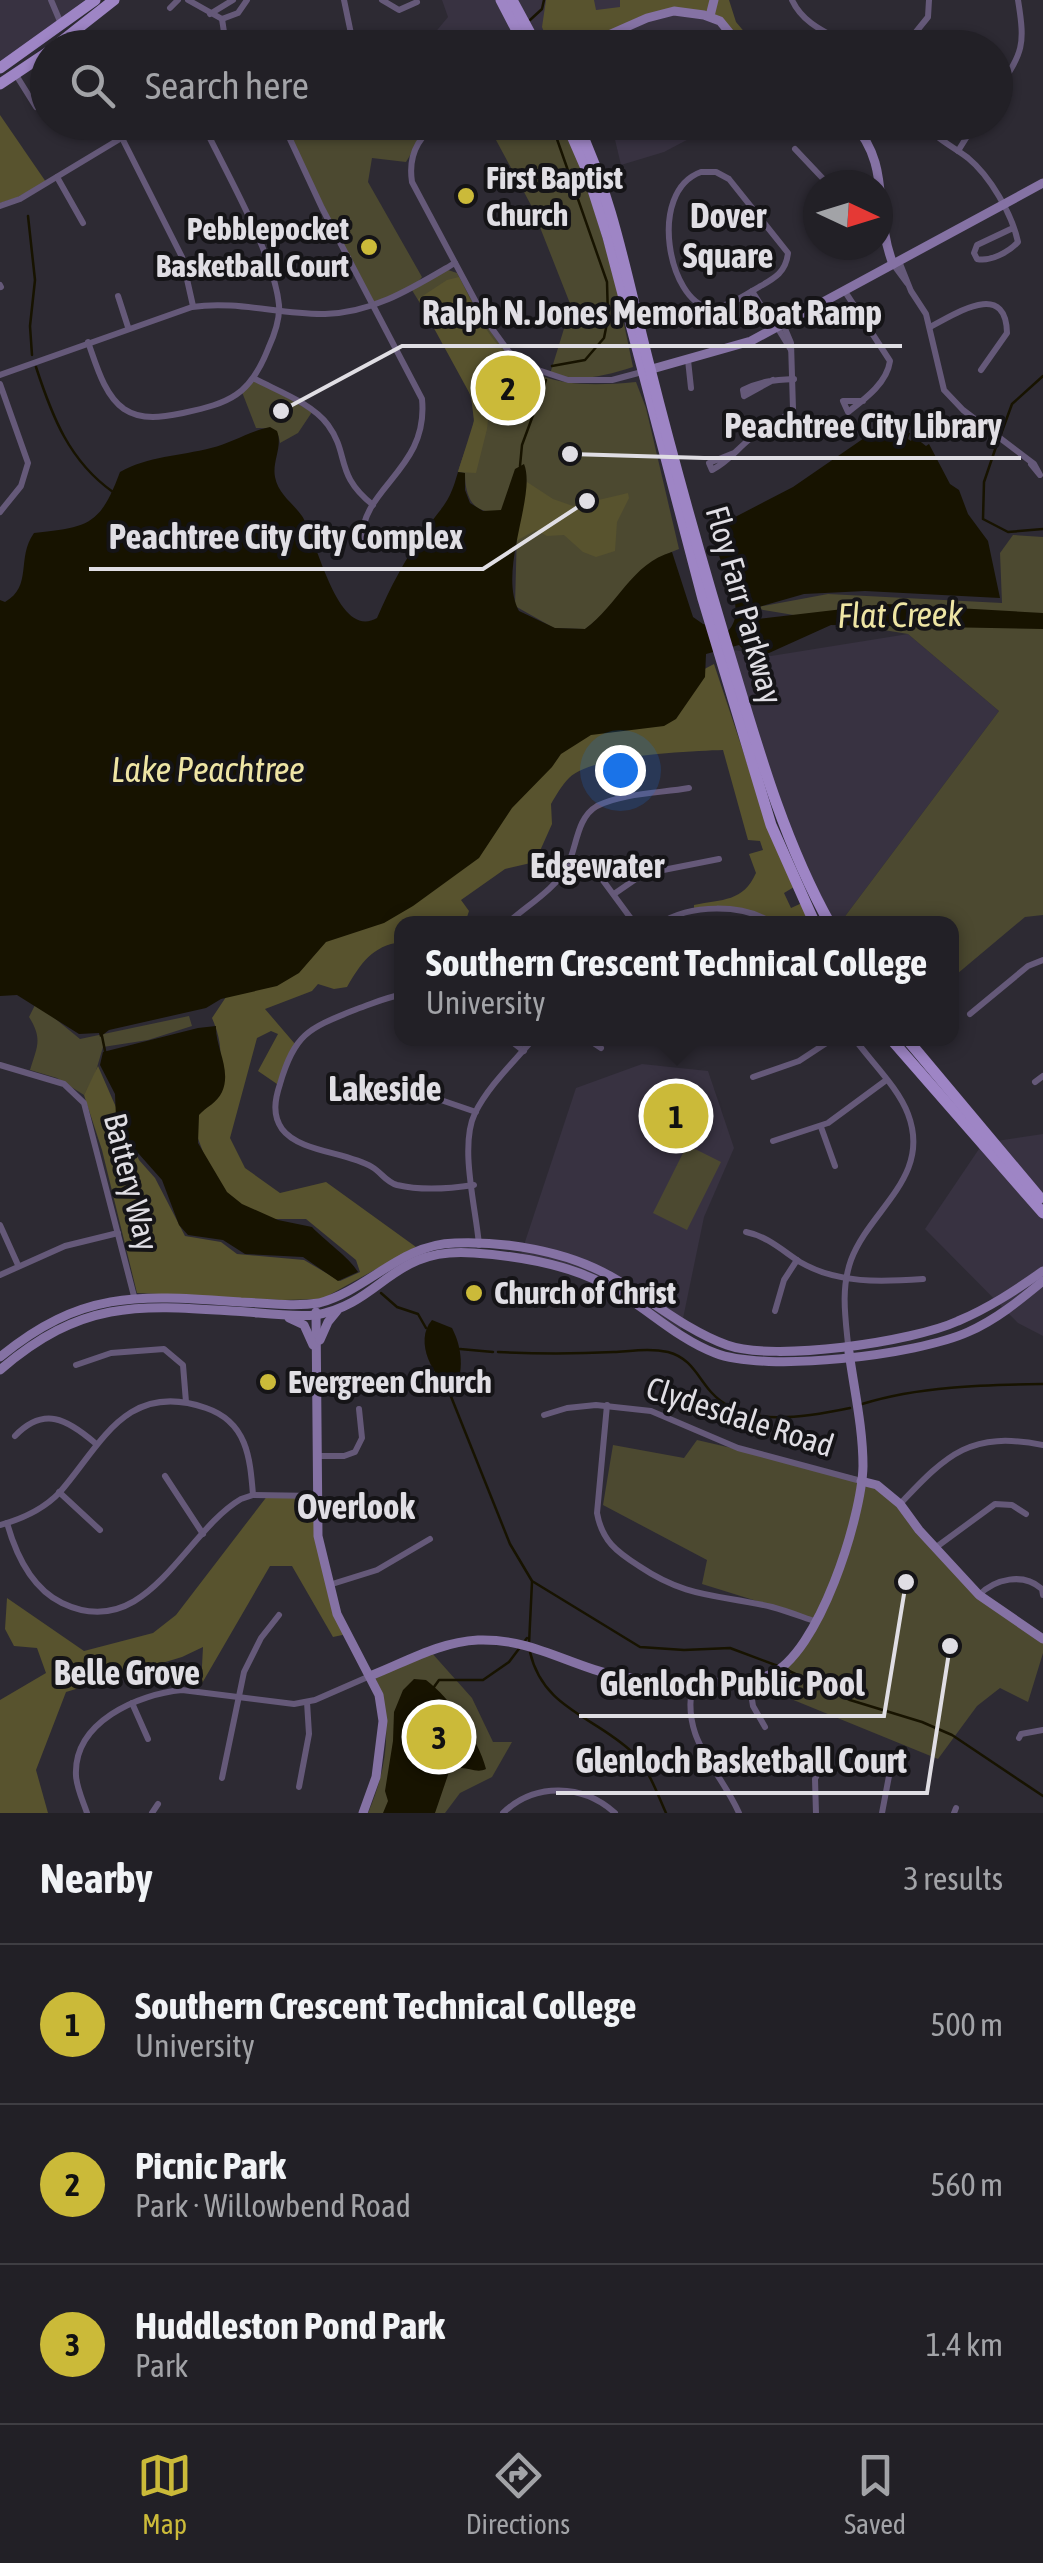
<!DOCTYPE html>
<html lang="en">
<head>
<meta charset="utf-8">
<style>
	body { margin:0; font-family:"Asap Condensed",sans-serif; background:#2a282e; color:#f1f3f6 }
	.compass { position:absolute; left:803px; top:170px; width:90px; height:90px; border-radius:50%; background:#222026; box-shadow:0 2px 8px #0004; rotate:94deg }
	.you { position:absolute; left:620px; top:770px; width:35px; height:35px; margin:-25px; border:8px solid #fff; border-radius:50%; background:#1a73e8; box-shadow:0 0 0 15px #1a73e833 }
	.badge { display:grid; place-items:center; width:65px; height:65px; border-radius:50%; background:#cbba39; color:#111; font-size:32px; font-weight:700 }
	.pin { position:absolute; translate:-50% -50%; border:5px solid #fff; box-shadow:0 2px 10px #0006 }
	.popup { position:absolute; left:394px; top:916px; width:565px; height:130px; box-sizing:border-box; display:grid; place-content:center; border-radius:20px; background:#222026; filter:drop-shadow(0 2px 8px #0005); font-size:32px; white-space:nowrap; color:#a2a3a7 }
	.popup b { font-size:38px; color:#f1f3f6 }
	.popup::after { content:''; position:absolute; left:50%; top:100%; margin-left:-20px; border:20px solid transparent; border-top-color:#222026 }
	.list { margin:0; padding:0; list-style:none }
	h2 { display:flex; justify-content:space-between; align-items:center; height:130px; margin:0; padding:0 40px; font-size:42px }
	h2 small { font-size:32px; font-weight:400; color:#a2a3a7 }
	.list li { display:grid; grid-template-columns:65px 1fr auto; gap:30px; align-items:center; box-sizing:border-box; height:160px; padding:0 40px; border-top:2px solid #3f3e43 }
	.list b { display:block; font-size:38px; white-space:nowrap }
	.list p { margin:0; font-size:32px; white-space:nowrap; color:#a2a3a7 }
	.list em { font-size:32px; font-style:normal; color:#a2a3a7 }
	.icon { flex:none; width:55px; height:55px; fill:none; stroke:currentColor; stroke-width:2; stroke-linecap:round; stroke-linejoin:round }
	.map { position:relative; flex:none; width:1043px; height:1813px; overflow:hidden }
	.search { position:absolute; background:#222026; box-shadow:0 2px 8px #0004; left:30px; right:30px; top:30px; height:110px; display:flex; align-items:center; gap:25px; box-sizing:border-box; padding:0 35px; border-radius:55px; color:#a2a3a7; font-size:38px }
	.sheet { height:610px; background:#222026 }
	nav { display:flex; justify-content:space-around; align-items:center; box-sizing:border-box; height:140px; border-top:2px solid #3f3e43; background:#222026; font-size:28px; color:#a2a3a7 }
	nav a { display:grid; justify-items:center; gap:5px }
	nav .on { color:#cbba39 }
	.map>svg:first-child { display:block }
	.built { fill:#383241 }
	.green { fill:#4c4930 }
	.forest { fill:#58532e }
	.water { fill:#171300 }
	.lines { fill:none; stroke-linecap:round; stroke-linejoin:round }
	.stream { stroke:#171300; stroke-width:2.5 }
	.street { stroke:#655979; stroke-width:6 }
	.secondary { stroke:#8572a4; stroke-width:9 }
	.primary { stroke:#9e85c5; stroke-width:11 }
	.poi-dot { fill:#cbba39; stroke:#151417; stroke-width:4 }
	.labels { text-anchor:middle; stroke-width:8; stroke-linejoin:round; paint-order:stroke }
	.poi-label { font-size:32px; font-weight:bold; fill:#e0dee4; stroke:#151417; text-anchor:start }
	.street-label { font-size:32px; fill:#e0dee4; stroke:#151417 }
	.neighbourhood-label { font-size:35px; font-weight:bold; fill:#e0dee4; stroke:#151417 }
	.water-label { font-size:35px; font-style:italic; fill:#eee5a4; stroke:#151417 }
	.leader { fill:none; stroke:#e0dee4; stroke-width:4 }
	.callout-dot { fill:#e0dee4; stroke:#151417; stroke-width:4 }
	.callout-label { font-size:35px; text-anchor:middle; font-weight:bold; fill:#e0dee4; stroke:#151417; stroke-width:8; stroke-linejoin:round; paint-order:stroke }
</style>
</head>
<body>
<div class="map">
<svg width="1043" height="1813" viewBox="0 0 1043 1813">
	<rect width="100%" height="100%" fill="#2d2a33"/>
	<g class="built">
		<polygon points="0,0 85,0 0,63"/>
		<polygon points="442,0 496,0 519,47 430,47 428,41 448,17"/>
		<polygon points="515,0 676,0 710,16 741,47 540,47"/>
		<polygon points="579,123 719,123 664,152 621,165 612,127 588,139"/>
		<polygon points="908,634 999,711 840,923 823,923 784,839 747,735 726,656 734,650 771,656"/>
		<polygon points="642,1064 708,1071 734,1148 704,1217 680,1333 579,1273 519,1260 576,1088"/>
		<polygon points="1043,1134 1043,1336 1018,1323 925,1229 983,1143"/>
	</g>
	<g class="green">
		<path d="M 282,123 L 425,123 L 427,127 L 406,162 L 372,158 L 368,182 L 422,277 L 413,288 L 448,270 L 457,273 C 506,365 525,393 636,382 L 646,408 L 679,549 C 633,565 622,603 585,629 L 554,628 L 515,606 L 517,530 L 501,511 C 473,516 465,497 465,473 L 458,472 C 462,457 473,433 474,419 C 476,382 430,321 412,290 L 374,307 Z"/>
		<path d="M 480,123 L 564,123 L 575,146 L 614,276 L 633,367 C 605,376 577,383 550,374 L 571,306 L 532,207 L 496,140 Z"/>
		<path d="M 255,379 L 312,412 L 298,433 L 280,443 C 278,426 270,429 256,428 L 242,392 Z"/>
		<polygon points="1013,535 1043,537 1043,915 1025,917 951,979 951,924 840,923 999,711 908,634 752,608 828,594 1002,603 1000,553"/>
		<path d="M 36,1003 L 80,1039 L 189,1016 L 192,1026 L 148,1040 L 103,1047 L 95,1074 L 84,1095 L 57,1078 L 30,1070 C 37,1047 43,1039 29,1017 Z"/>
		<polygon points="687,1145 721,1162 687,1230 653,1213"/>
		<polygon points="697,1440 862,1478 915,1519 975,1591 1043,1639 1043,1653 1028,1702 1000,1688 977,1706 938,1759 791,1699 782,1665 818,1620 702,1584 707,1560 603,1505 613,1445 684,1458"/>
		<path d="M 431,1652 L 472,1698 L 493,1742 L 512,1742 L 492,1777 L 460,1793 L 445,1813 L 368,1813 C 387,1769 394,1723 375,1677 Z"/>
	</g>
	<g class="forest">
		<polygon points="546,0 594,0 596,10 620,7 620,0 729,0 736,22 757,47 741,47 720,21 674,11 579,47 550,47 542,27"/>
		<polygon points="0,115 46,182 16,198 0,203"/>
		<path d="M 459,277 C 474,305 487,342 515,359 L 506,371 L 493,371 L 487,429 L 476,473 L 458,472 L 474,421 L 471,396 L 418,299 L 447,280 Z"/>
		<polygon points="527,482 553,499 573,506 628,493 629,498 617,522 615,551 596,557 583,552 564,535 547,536 536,530 516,541"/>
		<path d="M 714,664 L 767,823 L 794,887 L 784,893 L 791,908 L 802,903 L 811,923 L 775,923 L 736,909 L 694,909 L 694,905 C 723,899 743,902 756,873 L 749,854 L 763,850 L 760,841 L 748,840 L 723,750 C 691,751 591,755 569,778 C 562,785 556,795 551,804 L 552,824 L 535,862 L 505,869 L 461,900 L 469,911 L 465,923 L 401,924 L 401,942 C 372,946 361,963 347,987 L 334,989 L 318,984 L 312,991 L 265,1009 L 295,1044 L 277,1084 L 258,1071 L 278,1034 L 271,1031 L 257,1038 L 230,1138 L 245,1168 L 280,1193 L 326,1182 L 416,1247 L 322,1299 L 282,1300 L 137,1293 L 102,1150 L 84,1095 L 98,1066 L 139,1160 L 155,1178 L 185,1236 L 221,1242 L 237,1254 L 304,1260 L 340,1281 L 360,1272 L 356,1260 L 306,1219 L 264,1219 L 222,1203 L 193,1125 C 215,1087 231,1061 212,1018 L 230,991 L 562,744 Z"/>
		<polygon points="268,1495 317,1496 328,1585 347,1634 333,1637 292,1566 270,1566 201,1685 203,1647 182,1657 66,1692 36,1770 48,1813 0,1813 0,1700 46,1673 37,1648 14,1646 5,1629 7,1598 84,1651 153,1633 176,1615"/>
	</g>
	<g class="water">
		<path d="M 270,427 L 277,431 C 283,446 272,461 275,477 C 278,494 293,503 302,516 C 318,541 337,641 377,618 C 390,588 404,561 423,534 C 441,506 448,508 458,472 L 465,473 L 465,490 L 470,503 L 483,511 L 501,510 L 515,469 L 524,464 C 537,495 497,571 519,611 L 555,628 L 585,629 C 617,606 632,563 672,552 L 693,617 L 703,624 L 728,631 C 752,606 712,556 712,529 L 793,487 L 870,434 L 898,430 L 910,433 L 908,439 L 911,441 L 915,431 L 918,432 L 917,439 L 926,446 L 929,444 L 950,484 L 959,490 L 968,514 L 988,541 L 1000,598 L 865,591 L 804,594 L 755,608 L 757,619 L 886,604 L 1043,613 L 1043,629 L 831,625 L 769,653 L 748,655 L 739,645 L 706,654 L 705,677 L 676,719 L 664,726 L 591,735 L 561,754 L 552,767 L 512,808 L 479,858 L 413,906 L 384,923 L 326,942 L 299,973 L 277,986 L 221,999 L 206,1008 L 109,1030 L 100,1037 L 99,1033 L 79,1034 L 17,995 L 0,996 L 0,600 L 5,602 C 33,586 16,558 34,533 C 88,527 100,526 120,472 C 148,456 180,456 211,448 C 232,443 250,431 270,427 Z"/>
		<path d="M 216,1026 C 215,1047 232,1070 222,1092 C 217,1103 206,1107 199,1115 L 198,1143 L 227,1192 L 242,1204 L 278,1220 L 312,1227 C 325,1241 349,1257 358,1272 L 338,1281 L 303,1257 L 245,1254 L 223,1240 L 188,1235 L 179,1225 L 162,1180 L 122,1135 L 116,1118 L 115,1094 L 100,1065 L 103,1052 L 198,1028 Z"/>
		<path d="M 432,1320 L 452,1328 C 462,1347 465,1373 453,1392 C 434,1378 413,1342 432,1320 Z"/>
		<path d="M 414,1679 L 426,1680 C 451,1699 478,1738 486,1769 C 474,1775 463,1762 449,1772 L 435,1813 L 383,1813 L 388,1801 L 385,1791 L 393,1741 L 394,1712 L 403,1690 Z"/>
	</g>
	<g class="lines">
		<g class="stream">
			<polyline points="530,20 542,9 544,0"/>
			<polyline points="514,41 518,48"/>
			<polyline points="551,122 607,282 608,318 604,338 585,360 552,366"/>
			<polyline points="28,216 35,280 30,326 32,355"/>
			<path d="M 36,367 C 52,416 69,461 113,492"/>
			<polyline points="1001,434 1012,404 1043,376"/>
			<polyline points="998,441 984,482 983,519 1008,532 1043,529"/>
			<polyline points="520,466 522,445 546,380"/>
			<polyline points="102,1036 105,1051"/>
			<polyline points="381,1293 397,1307 418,1314 426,1328"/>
			<polyline points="460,1349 493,1352"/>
			<path d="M 498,1352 C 537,1354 575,1354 614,1352 C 632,1351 650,1348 668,1352 C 691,1358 697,1376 711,1392 C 744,1429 807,1417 850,1408"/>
			<polyline points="448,1389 510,1544 532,1581 640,1647 684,1650 730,1648 778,1666"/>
			<path d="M 862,1404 C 919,1386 984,1385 1043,1384"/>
			<polyline points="529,1644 532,1582"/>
			<path d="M 530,1652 C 543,1709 594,1716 632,1752 C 648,1767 657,1793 666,1813"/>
			<polyline points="785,1669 850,1700 922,1722 952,1735 1043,1796"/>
			<polyline points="434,1687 439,1680 483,1680 509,1662 527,1638"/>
		</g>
		<g class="street">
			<polyline points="51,0 62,26"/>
			<polyline points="188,0 222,19 238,13 247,0"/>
			<polyline points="344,0 354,48"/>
			<polyline points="382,0 399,10 417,2"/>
			<path d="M 792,0 C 804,26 831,34 854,48"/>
			<polyline points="170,8 178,0"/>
			<polyline points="210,14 233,0"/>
			<polyline points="222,19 224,32"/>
			<polyline points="903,48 928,17 929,0"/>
			<polyline points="16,75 36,107 48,99"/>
			<path d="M 996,93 C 1022,52 1026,49 1018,0"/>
			<path d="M 282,122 L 322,208 L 422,399 C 429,469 362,487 362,539"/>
			<path d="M 440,122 C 418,136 408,156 412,182 L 485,319 L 509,352 L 535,369 L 568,380 L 612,380 L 642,372"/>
			<path d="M 923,122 C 936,139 952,146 968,158 C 990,176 1012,214 1018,242 C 1009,252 990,262 977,259 L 974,253 L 977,245 L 1013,228"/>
			<polyline points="121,136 182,257 193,306"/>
			<polyline points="795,149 829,185"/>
			<polyline points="958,151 976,122"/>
			<path d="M 701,172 L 716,172 L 729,179 L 788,253 C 786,272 775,278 759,287 C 745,295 726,309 709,307 C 670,303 646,192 701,172 Z"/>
			<polyline points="57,177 83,223"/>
			<polyline points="0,206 20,199 148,122"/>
			<polyline points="899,261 911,291 926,314 944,390 963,410 1034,464 1040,475 1031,464"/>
			<polyline points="893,264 907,283"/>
			<polyline points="0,285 1,287"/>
			<path d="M 844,290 L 890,361 C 887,383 865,399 848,412 L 843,401 L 863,401"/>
			<polyline points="752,291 775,328"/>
			<polyline points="118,296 128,327"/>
			<polyline points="777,327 791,350"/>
			<path d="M 930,327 C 954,315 1006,279 1007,333 L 981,370"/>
			<path d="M 88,342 C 96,364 104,395 124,409 C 142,421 163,417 183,413 C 230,403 250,395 268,349 C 274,336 280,319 279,305 C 274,254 225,171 202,122"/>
			<polyline points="688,360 691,388"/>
			<path d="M 0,375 L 192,307 C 237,300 280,315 325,314 C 374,313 414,287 455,263"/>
			<path d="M 255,379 C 278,391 313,404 328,425 C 350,455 334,474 373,505"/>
			<path d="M 773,380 L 744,396 L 743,390 C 761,381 774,380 794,379"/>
			<polyline points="0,384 28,463 21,486 0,512"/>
			<path d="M 734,453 L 709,463 L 712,470 C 729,461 736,450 751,438 C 764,428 782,422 793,409 L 791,343 L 783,324"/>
			<polyline points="571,858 596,871 635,924"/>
			<polyline points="614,894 643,874 719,859"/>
			<path d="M 510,921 C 528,905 555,889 567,867 C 577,848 576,818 597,806 C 623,793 661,793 689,788"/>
			<path d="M 659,924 C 690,904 743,903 774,924"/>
			<path d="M 401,995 C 386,997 372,1004 357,1009 C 310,1028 295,1032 280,1084 C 275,1099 272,1115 282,1129 C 299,1152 347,1152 372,1167 C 382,1173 386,1182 397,1185 C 422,1191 448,1189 474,1185"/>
			<polyline points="970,1014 1028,966 1043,960"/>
			<polyline points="507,1038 524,1051"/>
			<polyline points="586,1038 601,1048"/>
			<polyline points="0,1065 64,1084 84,1103 135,1300"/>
			<polyline points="753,1077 799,1061 834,1038"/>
			<polyline points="1035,1082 1043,1076"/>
			<polyline points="391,1083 476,1112"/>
			<polyline points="821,1127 835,1166"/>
			<polyline points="773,1141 828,1123 885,1081"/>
			<polyline points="0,1225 18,1265"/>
			<path d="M 746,1232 C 767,1236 783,1251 800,1262 C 838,1284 881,1282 923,1279"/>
			<path d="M 479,1245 C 476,1208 459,1146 475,1113 C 489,1085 515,1061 534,1038"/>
			<polyline points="0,1275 65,1246 118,1233"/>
			<polyline points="775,1311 784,1280 797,1260"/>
			<path d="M 848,1344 C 845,1315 841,1288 851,1260 C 870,1209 932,1177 908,1114 C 898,1087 871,1062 854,1038"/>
			<polyline points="76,1365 111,1353 164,1349 183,1365 186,1402"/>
			<path d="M 607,1405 L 597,1513 C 602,1541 617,1552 639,1566 C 688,1599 718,1594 772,1607 C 787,1611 802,1617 817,1622"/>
			<polyline points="544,1415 567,1408 596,1405 651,1411 738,1448 861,1481"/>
			<path d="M 15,1436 C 44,1406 67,1419 95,1443"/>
			<polyline points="318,1456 344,1456 355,1452 362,1438 359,1409"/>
			<polyline points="165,1476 203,1534"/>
			<polyline points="59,1492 100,1530"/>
			<path d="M 900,1504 C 948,1453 971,1431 1043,1445"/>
			<path d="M 7,1523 C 16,1555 31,1588 62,1603 C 147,1644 184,1532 241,1499 L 253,1495 L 317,1496"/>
			<path d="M 0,1525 C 22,1519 44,1509 60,1492 C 101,1445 126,1380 206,1408 C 247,1422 250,1457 253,1495"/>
			<polyline points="935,1548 995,1504 1012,1505 1026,1514"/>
			<polyline points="329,1585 377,1570 430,1539"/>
			<path d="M 979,1595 C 995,1579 1023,1572 1042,1589 L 1043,1595"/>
			<polyline points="749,1680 753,1706 765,1727"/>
			<path d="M 693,1682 C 680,1740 718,1766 739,1813"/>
			<polyline points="132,1703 148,1739"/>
			<polyline points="1019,1738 1021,1734 1043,1730"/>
			<polyline points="222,1778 244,1672 261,1638 279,1615"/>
			<polyline points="299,1787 309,1734 307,1702"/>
			<path d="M 87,1813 C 83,1801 77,1789 76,1776 C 73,1722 138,1694 182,1690 L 294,1704 L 315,1700 L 370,1676"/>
			<polyline points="152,1813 158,1804"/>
			<path d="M 503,1813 C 535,1782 583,1784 615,1813"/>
			<polyline points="816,1813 815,1779 830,1749"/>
			<polyline points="882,1813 889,1776"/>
			<polyline points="954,1813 956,1808"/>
		</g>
		<g class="secondary">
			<polyline points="710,16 714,0"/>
			<polyline points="579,48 647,18 674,11 704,15 720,21 742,48"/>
			<path d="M 852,122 C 893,167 872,210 893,264"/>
			<polyline points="645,371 751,341 1043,183"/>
			<polyline points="316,1312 318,1536 337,1614 379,1695 383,1721 376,1777 363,1813"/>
			<polyline points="289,1318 304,1325 313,1345"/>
			<polyline points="320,1340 328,1322 337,1311"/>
			<path d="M 0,1357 C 83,1289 140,1295 241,1302 C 267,1303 293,1307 319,1303 C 368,1290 401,1244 455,1243 C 505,1241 566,1251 610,1276 C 649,1298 685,1330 727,1345 C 774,1362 912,1342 958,1321 C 989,1308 1016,1290 1043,1271"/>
			<path d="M 0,1370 C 85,1297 142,1305 247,1312 C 270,1314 293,1317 316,1315 C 383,1303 391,1246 474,1253 C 517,1256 567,1264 606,1285 C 643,1304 675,1338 715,1353 C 766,1373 917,1355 968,1332 C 996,1320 1020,1300 1043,1281"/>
			<polyline points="861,1481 877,1485 900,1504 919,1530 979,1595 1043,1639"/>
			<path d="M 370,1676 C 406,1662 439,1642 478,1640 C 535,1638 573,1669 625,1677 C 659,1682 738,1687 769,1675 C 819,1655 862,1516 863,1466 C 863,1428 854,1389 849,1352"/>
		</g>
		<g class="primary">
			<polyline points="501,0 526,48"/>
			<polyline points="512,0 538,48"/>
			<polyline points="53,48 114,0"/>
			<polyline points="0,68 95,0"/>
			<polyline points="0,84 48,52"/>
			<polyline points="566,122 586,168 608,237 703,599 771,825 815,924"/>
			<path d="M 576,122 C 614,200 628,286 650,369 C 676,472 705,574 736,676 C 761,760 787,847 830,924"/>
			<polyline points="890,1038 1043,1213"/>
			<polyline points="906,1038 1040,1198"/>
		</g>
	</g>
	<g class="poi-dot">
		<circle cx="466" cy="196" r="10"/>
		<circle cx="369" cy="247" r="10"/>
		<circle cx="474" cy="1293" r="10"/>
		<circle cx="268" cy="1382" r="10"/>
	</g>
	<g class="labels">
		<g class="poi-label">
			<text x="486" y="189">First Baptist<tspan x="486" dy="37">Church</tspan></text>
			<text x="349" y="240" text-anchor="end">Pebblepocket<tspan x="349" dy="37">Basketball Court</tspan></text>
			<text x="494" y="1304">Church of Christ</text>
			<text x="288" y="1393">Evergreen Church</text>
		</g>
		<g class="street-label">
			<text transform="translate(744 605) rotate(74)" y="11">Floy Farr Parkway</text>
			<text transform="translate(131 1182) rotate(76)" y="11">Battery Way</text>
			<text transform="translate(740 1417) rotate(18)" y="11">Clydesdale Road</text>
		</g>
		<g class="neighbourhood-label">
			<text x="728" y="228">Dover<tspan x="728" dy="40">Square</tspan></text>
			<text x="597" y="878">Edgewater</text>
			<text x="385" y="1101">Lakeside</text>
			<text x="356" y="1519">Overlook</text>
			<text x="127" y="1685">Belle Grove</text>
		</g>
		<g class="water-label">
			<text transform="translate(900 615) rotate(-1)" y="12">Flat Creek</text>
			<text x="208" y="782">Lake Peachtree</text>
		</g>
	</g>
	<path class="leader" d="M281 411L402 346H902M570 454L704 458H1021M587 501L483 569H89M906 1582L884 1716H579M950 1646L927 1793H556"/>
	<g class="callout-dot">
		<circle cx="281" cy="411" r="10"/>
		<circle cx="570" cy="454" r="10"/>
		<circle cx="587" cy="501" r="10"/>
		<circle cx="906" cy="1582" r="10"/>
		<circle cx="950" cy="1646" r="10"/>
	</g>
	<g class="callout-label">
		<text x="652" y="325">Ralph N. Jones Memorial Boat Ramp</text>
		<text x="863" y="438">Peachtree City Library</text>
		<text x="286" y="549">Peachtree City City Complex</text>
		<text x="732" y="1696">Glenloch Public Pool</text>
		<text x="741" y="1773">Glenloch Basketball Court</text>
	</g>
</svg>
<svg class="compass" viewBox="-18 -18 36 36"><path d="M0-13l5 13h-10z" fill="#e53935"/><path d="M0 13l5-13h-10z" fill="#a2a3a7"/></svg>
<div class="you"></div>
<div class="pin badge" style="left:676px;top:1116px">1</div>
<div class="popup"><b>Southern Crescent Technical College</b>University</div>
<div class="pin badge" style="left:508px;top:388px">2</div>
<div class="pin badge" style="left:439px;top:1737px">3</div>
<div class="search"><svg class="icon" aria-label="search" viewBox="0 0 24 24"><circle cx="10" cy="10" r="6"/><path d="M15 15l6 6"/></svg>Search here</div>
</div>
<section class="sheet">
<h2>Nearby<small>3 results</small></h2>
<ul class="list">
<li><span class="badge">1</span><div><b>Southern Crescent Technical College</b><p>University</p></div><em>500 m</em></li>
<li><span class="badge">2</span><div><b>Picnic Park</b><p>Park · Willowbend Road</p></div><em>560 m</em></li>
<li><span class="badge">3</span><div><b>Huddleston Pond Park</b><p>Park</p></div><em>1.4 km</em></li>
</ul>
</section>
<nav>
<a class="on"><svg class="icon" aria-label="map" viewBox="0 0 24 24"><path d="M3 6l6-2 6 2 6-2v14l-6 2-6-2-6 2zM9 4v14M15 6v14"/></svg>Map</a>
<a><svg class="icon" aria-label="directions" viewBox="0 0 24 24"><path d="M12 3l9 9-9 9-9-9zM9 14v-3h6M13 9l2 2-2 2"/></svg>Directions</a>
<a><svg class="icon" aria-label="saved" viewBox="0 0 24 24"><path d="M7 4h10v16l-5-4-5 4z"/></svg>Saved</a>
</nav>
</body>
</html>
